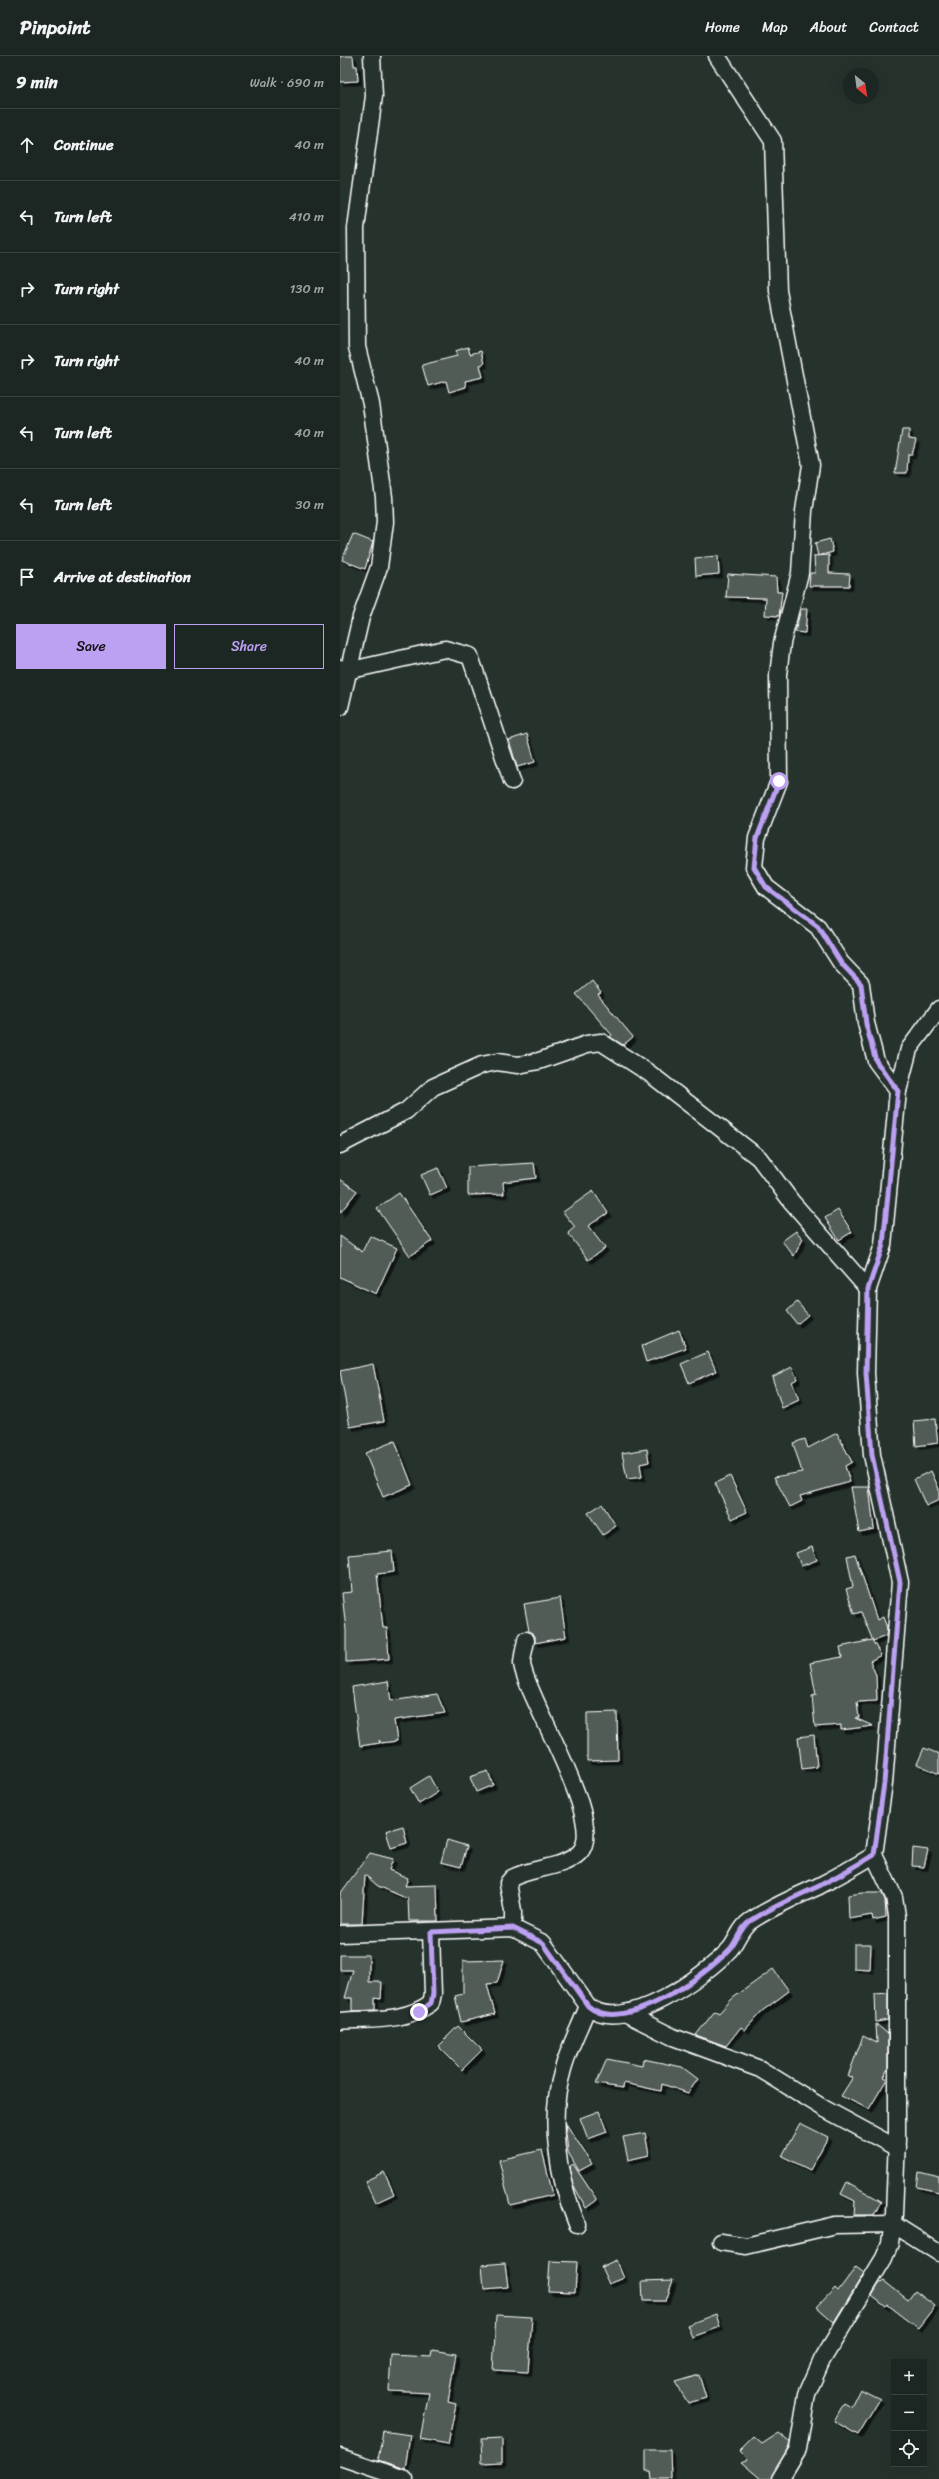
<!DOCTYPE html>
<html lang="en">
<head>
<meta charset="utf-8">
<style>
	body { margin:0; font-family:Sriracha,sans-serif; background:#252e2a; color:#f1f3f6 }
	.controls { position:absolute; right:12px; bottom:12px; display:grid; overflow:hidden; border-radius:0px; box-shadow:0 4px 16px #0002 }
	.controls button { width:36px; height:36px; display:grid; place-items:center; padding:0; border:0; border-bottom:1px solid #3a4340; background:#1c2622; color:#f1f3f6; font:20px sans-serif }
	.compass { position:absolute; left:503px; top:12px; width:36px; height:36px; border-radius:50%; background:#1c2622; box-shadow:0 4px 16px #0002; rotate:151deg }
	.stop { position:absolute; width:12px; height:12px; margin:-9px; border:3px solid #bca0f2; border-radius:50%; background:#fff }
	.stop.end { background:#bca0f2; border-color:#fff; box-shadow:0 1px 4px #0008 }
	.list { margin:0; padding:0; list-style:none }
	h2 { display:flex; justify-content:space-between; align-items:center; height:52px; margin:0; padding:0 16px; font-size:17px }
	h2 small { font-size:13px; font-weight:400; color:#a0a5a5 }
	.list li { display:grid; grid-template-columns:26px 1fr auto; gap:12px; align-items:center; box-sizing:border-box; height:72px; padding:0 16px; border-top:1px solid #3a4340 }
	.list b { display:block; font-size:15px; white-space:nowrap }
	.list em { font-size:13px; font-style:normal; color:#a0a5a5 }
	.actions { display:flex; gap:8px; padding:12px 16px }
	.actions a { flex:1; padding:9px 0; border:1px solid #bca0f2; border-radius:0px; text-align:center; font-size:14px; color:#bca0f2 }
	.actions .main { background:#bca0f2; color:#111 }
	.icon { flex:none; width:22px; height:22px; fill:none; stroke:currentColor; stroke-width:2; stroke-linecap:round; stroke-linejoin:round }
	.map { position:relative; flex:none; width:599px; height:2423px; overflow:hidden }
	header { display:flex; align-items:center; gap:24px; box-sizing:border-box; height:56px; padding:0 20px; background:#1c2622; border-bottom:1px solid #3a4340 }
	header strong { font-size:19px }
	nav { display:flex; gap:22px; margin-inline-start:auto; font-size:14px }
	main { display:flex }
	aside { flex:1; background:#1c2622 }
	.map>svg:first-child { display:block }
	.building { fill:#515c57; stroke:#fff; filter:url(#shadow) }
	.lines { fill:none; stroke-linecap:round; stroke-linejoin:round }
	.street-casing { stroke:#fff; stroke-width:19 }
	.street { stroke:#26332d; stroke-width:16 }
	.route { stroke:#bca0f2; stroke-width:5 }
</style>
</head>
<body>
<header>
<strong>Pinpoint</strong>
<nav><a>Home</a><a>Map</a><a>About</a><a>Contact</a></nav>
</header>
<main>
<aside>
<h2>9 min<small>Walk · 690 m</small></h2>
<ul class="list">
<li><svg class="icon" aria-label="ahead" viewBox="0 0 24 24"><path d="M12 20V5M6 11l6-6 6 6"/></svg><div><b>Continue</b></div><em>40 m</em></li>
<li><svg class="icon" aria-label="left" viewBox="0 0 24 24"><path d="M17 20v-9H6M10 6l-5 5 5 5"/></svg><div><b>Turn left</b></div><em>410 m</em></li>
<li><svg class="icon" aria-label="right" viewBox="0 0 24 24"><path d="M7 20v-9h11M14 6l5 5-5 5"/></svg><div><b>Turn right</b></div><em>130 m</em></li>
<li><svg class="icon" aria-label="right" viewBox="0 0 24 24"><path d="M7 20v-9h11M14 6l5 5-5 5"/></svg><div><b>Turn right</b></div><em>40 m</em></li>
<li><svg class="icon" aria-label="left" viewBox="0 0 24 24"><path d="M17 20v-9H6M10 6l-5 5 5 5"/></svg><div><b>Turn left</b></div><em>40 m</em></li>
<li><svg class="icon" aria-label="left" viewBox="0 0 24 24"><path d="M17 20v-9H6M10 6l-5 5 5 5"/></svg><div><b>Turn left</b></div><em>30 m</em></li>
<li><svg class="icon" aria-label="arrive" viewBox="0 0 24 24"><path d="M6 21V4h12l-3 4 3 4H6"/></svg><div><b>Arrive at destination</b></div></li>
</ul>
<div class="actions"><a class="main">Save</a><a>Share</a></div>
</aside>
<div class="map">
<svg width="599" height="2423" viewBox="0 0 599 2423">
	<defs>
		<filter id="shadow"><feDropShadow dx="3.5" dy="3.5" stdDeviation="0" flood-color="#0009"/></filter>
	</defs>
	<rect width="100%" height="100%" fill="#26332d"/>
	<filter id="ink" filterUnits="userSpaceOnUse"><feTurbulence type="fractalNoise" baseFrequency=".025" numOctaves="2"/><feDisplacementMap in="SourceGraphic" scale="8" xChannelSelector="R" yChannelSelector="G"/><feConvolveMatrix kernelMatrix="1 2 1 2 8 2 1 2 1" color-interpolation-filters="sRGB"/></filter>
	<g filter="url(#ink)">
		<g class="building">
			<polygon points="0,0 13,0 14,10 17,10 18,25 0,26"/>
			<polygon points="128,291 130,298 141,295 144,308 140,309 143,321 125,325 126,331 109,336 106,325 88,330 82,309 117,300 115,295"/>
			<polygon points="562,374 569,374 569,383 576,384 572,399 568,399 567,417 555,417"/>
			<polygon points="13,478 33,486 25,513 2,504"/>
			<polygon points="490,483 493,496 478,500 475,487"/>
			<polygon points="489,499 489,517 510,518 509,530 469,530 470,517 475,517 474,500"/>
			<polygon points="378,500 379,518 356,520 355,502"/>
			<polygon points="388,518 436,521 437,536 442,536 439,560 425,559 426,542 386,541"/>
			<polygon points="461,553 467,553 465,577 455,576"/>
			<polygon points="187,678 195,706 177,711 169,684"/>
			<polygon points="252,925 261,937 258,939 293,981 283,989 270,981 272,979 236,938"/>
			<polygon points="194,1107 196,1122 163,1126 164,1138 128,1139 128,1111"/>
			<polygon points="98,1112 107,1132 90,1139 81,1119"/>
			<polygon points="0,1123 17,1135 0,1157"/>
			<polygon points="253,1135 268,1157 248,1170 265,1192 248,1204 228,1177 235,1171 223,1156"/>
			<polygon points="59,1137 92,1185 70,1200 37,1152"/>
			<polygon points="498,1154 512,1176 499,1184 485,1162"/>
			<polygon points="456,1175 463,1183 454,1200 442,1185"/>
			<polygon points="0,1180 22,1196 30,1180 57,1192 36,1238 0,1221"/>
			<polygon points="457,1246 468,1259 457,1268 447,1255"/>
			<polygon points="339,1274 346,1292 306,1306 301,1290"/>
			<polygon points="368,1296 376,1315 349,1327 341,1308"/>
			<polygon points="33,1308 44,1365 10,1371 0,1315"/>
			<polygon points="452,1311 457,1323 452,1326 459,1344 442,1352 432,1321"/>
			<polygon points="595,1363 598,1387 576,1390 574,1365"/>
			<polygon points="497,1377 512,1406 505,1410 510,1426 460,1440 462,1445 450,1451 434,1421 462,1416 453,1387 465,1383 468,1392"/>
			<polygon points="55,1385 72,1429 43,1441 25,1397"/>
			<polygon points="307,1393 309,1406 300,1408 302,1421 287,1423 282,1397"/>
			<polygon points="591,1415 599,1433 599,1444 586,1450 574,1423"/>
			<polygon points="390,1420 407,1456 392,1463 375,1427"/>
			<polygon points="511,1431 529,1431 534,1473 519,1476"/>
			<polygon points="262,1448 276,1470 263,1479 248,1457"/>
			<polygon points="472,1491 477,1504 461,1510 456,1497"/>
			<polygon points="52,1495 54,1516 37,1518 43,1572 47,1572 49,1603 6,1606 6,1574 2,1537 12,1536 9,1499"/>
			<polygon points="515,1498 537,1564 543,1561 547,1572 546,1580 533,1585 521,1556 514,1558 506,1533 513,1531 507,1500"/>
			<polygon points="220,1542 226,1581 195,1587 195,1580 189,1575 184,1548"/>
			<polygon points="532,1584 541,1599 530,1605 536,1619 537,1645 517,1646 519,1662 515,1662 533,1670 501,1674 501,1669 475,1671 472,1640 476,1639 470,1607 502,1601 500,1591"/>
			<polygon points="48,1625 51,1645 97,1638 105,1657 54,1664 57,1685 41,1687 39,1684 40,1687 20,1690 12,1631"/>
			<polygon points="277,1656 278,1704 247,1705 247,1657"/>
			<polygon points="474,1679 477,1711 462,1713 458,1681"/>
			<polygon points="584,1692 599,1698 599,1718 577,1708"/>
			<polygon points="148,1715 153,1729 136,1736 130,1721"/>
			<polygon points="89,1720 98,1736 79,1748 70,1732"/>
			<polygon points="63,1770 67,1787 51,1792 46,1775"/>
			<polygon points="107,1784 127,1790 121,1811 101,1806"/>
			<polygon points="573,1792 588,1794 584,1811 572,1810"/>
			<polygon points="30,1797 53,1803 49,1814 68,1822 65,1830 97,1829 98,1865 69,1865 68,1843 38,1830 25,1819 22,1868 0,1868 0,1838"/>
			<polygon points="522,1837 542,1837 545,1844 546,1861 533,1864 532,1859 509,1863 508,1839"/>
			<polygon points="514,1888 531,1888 530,1914 514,1913"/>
			<polygon points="0,1899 29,1899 29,1926 42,1926 41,1943 35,1942 35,1954 12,1955 12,1942 5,1942 13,1914 0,1914"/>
			<polygon points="164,1904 157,1927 147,1928 155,1958 121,1966 115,1940 123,1938 123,1905"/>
			<polygon points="433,1913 449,1935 422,1955 405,1974 401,1971 386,1990 356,1979 375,1955 379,1957 393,1942"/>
			<polygon points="548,1937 548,1964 536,1966 535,1938"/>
			<polygon points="536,1968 548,1978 548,2013 543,2021 547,2023 529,2053 501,2040 513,2021 508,2020 523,1980 537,1987"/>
			<polygon points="118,1970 142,1994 122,2014 98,1990"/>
			<polygon points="267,2003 302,2010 303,2003 342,2011 358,2023 348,2037 322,2028 321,2035 284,2027 283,2032 256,2028"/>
			<polygon points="259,2055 267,2076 248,2083 240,2062"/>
			<polygon points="225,2066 252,2108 239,2115 228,2096"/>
			<polygon points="460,2067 488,2081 470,2114 442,2100"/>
			<polygon points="305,2077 309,2099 288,2104 283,2081"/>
			<polygon points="202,2094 213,2139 170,2149 159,2104"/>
			<polygon points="233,2108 257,2144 246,2152 233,2128 229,2111"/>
			<polygon points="44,2116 54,2138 35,2147 25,2125"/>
			<polygon points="579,2116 599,2121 599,2136 577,2131"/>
			<polygon points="507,2126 541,2145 534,2159 514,2159 515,2145 501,2138"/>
			<polygon points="276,2204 284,2222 269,2228 261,2211"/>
			<polygon points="210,2205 237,2206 235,2236 208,2235"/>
			<polygon points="165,2207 168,2231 144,2233 142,2209"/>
			<polygon points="516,2211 524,2217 494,2266 477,2251 495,2232 498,2235"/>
			<polygon points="333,2224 326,2245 303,2245 302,2225"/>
			<polygon points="544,2225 568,2244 575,2235 595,2250 578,2272 548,2249 546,2251 532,2240 539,2228"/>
			<polygon points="376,2258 380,2271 352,2281 347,2269"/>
			<polygon points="156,2259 192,2261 188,2316 153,2314"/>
			<polygon points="92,2294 116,2298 108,2346 116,2348 108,2388 80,2383 89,2337 49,2335 51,2299 91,2301"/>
			<polygon points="359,2319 366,2342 348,2347 335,2326"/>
			<polygon points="520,2333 540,2343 518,2379 494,2365 504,2347 511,2351"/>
			<polygon points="43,2375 70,2379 65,2413 38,2404"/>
			<polygon points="439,2377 450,2386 449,2390 431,2423 421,2423 401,2406 408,2403 400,2395 414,2381 422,2388"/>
			<polygon points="162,2382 162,2406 142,2407 141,2383"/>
			<polygon points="306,2394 330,2394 331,2423 312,2423 311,2415 306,2415"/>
		</g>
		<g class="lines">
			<defs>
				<g id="street">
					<polyline points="377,0 433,85 438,235 471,409 464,455 460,517 442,587 438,619 439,725 417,782 414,811 426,831 478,871 501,907 521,928 526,967 536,1005 558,1035"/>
					<polyline points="0,612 7,615 105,593 130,600 172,725"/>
					<polyline points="0,651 21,561 39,511 45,466 44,441 31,348 17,291 16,172 34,40 32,0"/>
					<polyline points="0,1089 66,1055 93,1031 142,1009 157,1006 178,1009 199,1005 247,988 261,986 309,1017 419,1102 451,1145 528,1233"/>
					<path d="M 173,1872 L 173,1855 L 168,1827 L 172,1822 C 192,1811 222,1813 239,1797 C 269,1769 187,1644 182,1608 C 182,1601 185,1591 186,1584"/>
					<path d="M 0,1878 L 173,1872 L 203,1887 L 248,1950 C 283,1980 365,1920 390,1893 C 397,1885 400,1872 409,1866 C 431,1851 455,1841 479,1830 C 498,1820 516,1810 534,1799 L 544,1727 L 560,1526 L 532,1399 L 526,1317 L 528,1233 L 543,1189 L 558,1035 L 569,993 L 599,953"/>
					<polyline points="285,1957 333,1981 420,2013 485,2053 557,2092"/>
					<path d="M 0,1965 C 32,1962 63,1967 91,1947 L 93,1938 L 91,1876"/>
					<path d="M 237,2168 C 217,2120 208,2063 223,2013 C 229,1991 240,1971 248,1950"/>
					<polyline points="381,2186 406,2190 495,2169 553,2168 599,2197"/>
					<polyline points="0,2401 65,2423"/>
					<polyline points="440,2423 458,2393 467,2338 482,2304 544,2202 550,2187 554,2158 557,2083 557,1860 554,1841 534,1799"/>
				</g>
			</defs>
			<use href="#street" class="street-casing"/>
			<use href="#street" class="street"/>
		</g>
	</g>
	<g class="lines" filter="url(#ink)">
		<path class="route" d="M 79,1956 L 91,1947 L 93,1938 L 91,1876 L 173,1872 L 203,1887 L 248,1950 C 283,1980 365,1920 390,1893 C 397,1885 400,1872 409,1866 C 431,1851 455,1841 479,1830 C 498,1820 516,1810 534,1799 L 544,1727 L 560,1526 L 532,1399 L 526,1317 L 528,1233 L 543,1189 L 558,1035 L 536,1005 L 526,968 L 521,928 L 501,907 L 478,870 L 426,831 L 414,811 L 417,782 L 439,725"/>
	</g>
</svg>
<div class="controls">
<button>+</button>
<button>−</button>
<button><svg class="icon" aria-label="locate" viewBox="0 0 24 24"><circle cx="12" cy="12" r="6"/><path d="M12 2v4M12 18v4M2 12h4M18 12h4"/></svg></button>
</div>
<svg class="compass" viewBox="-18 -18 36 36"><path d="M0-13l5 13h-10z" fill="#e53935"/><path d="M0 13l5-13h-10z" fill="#a0a5a5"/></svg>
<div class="stop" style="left:439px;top:725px"></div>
<div class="stop end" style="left:79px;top:1956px"></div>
</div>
</main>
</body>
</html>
